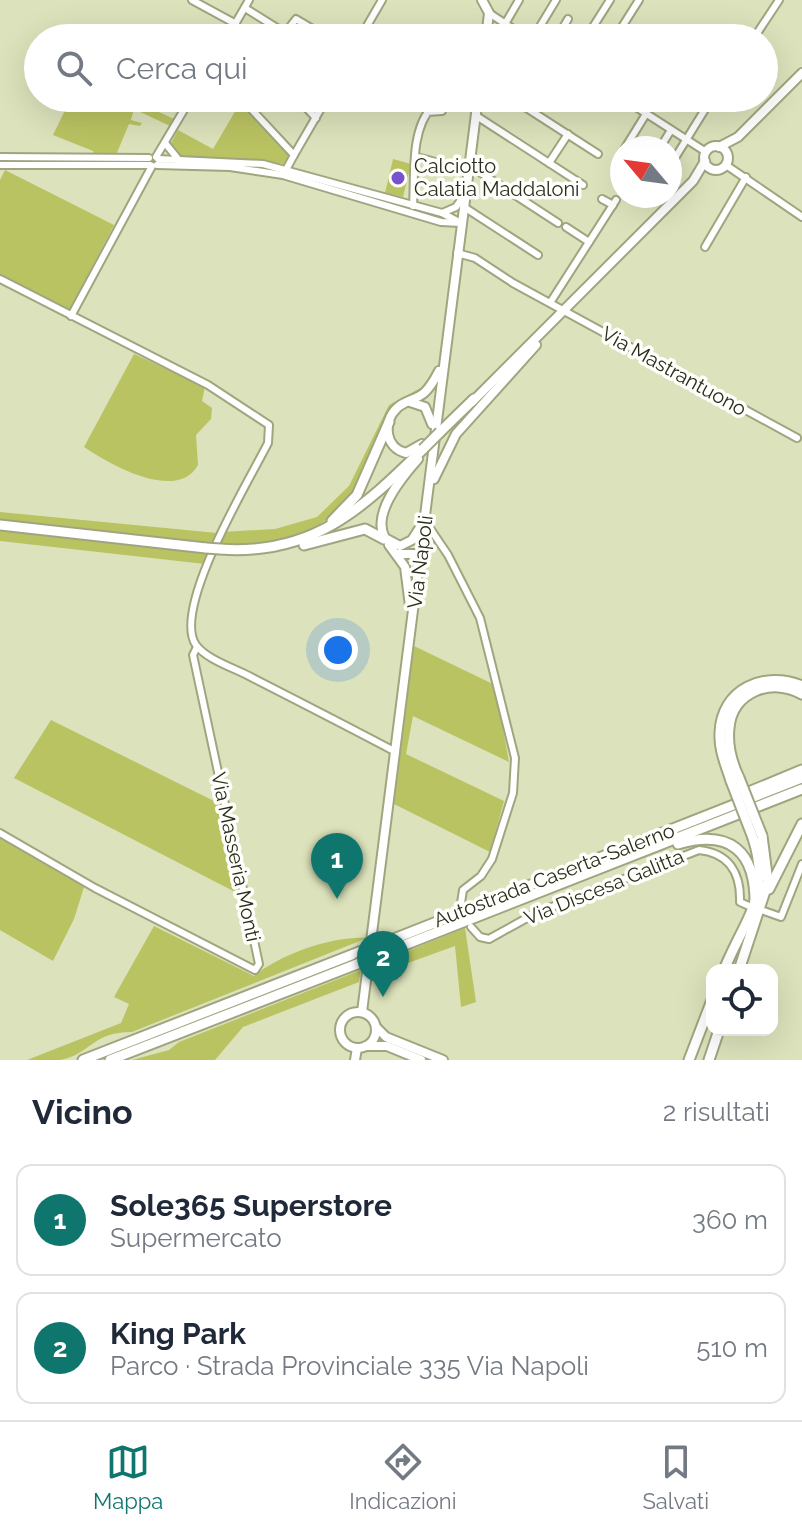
<!DOCTYPE html>
<html lang="it">
<head>
<meta charset="utf-8">
<style>
	body { margin:0; font-family:Raleway,sans-serif; background:#f2f2f3; color:#1f2937 }
	.controls { position:absolute; right:24px; bottom:24px; display:grid; overflow:hidden; border-radius:16px; box-shadow:0 8px 32px #0002 }
	.controls button { width:72px; height:72px; display:grid; place-items:center; padding:0; border:0; border-bottom:2px solid #e0e1e3; background:#fff; color:#1f2937; font:40px sans-serif }
	.compass { position:absolute; left:610px; top:136px; width:72px; height:72px; border-radius:50%; background:#fff; box-shadow:0 8px 32px #0002; rotate:299deg }
	.you { position:absolute; left:338px; top:650px; width:28px; height:28px; margin:-20px; border:6px solid #fff; border-radius:50%; background:#1a73e8; box-shadow:0 0 0 12px #1a73e833 }
	.badge { display:grid; place-items:center; width:52px; height:52px; border-radius:50%; background:#0f766e; color:#fff; font-size:26px; font-weight:700 }
	.pin { position:absolute; translate:-50% -66px; filter:drop-shadow(0 2px 4px #0008) }
	.pin::after { content:''; position:absolute; top:42px; width:28px; height:24px; background:inherit; clip-path:polygon(0 0,100% 0,50% 100%) }
	.list { margin:0; padding:0; list-style:none }
	h2 { display:flex; justify-content:space-between; align-items:center; height:104px; margin:0; padding:0 32px; font-size:34px }
	h2 small { font-size:26px; font-weight:400; color:#747a83 }
	.list li { display:grid; grid-template-columns:52px 1fr auto; gap:24px; align-items:center; box-sizing:border-box; height:112px; margin:0 16px 16px; padding:0 16px; border:2px solid #e0e1e3; border-radius:16px }
	.list b { display:block; font-size:30px; white-space:nowrap }
	.list p { margin:0; font-size:26px; white-space:nowrap; color:#747a83 }
	.list em { font-size:26px; font-style:normal; color:#747a83 }
	.icon { flex:none; width:44px; height:44px; fill:none; stroke:currentColor; stroke-width:2; stroke-linecap:round; stroke-linejoin:round }
	.map { position:relative; flex:none; width:802px; height:1060px; overflow:hidden }
	.search { position:absolute; background:#fff; box-shadow:0 8px 32px #0002; left:24px; right:24px; top:24px; height:88px; display:flex; align-items:center; gap:20px; box-sizing:border-box; padding:0 28px; border-radius:44px; color:#747a83; font-size:30px }
	.sheet { height:360px; background:#fff }
	nav { display:flex; justify-content:space-around; align-items:center; box-sizing:border-box; height:112px; border-top:2px solid #e0e1e3; background:#fff; font-size:22px; color:#747a83 }
	nav a { display:grid; justify-items:center; gap:4px }
	nav .on { color:#0f766e }
	.map>svg:first-child { display:block }
	.green { fill:#bac362 }
	.lines { fill:none; stroke-linecap:round; stroke-linejoin:round }
	.minor-casing { stroke:#a0a580; stroke-width:10 }
	.major-casing { stroke:#a0a580; stroke-width:12 }
	.highway-casing { stroke:#a0a580; stroke-width:13 }
	.minor { stroke:#fff; stroke-width:6 }
	.major { stroke:#fff; stroke-width:8 }
	.highway { stroke:#fff; stroke-width:9 }
	.highway-bridge-casing { stroke:#a0a580; stroke-width:13; stroke-linecap:butt }
	.highway-bridge { stroke:#fff; stroke-width:9 }
	.poi-dot { fill:#7853cc; stroke:#fefffb; stroke-width:3 }
	.labels { text-anchor:middle; stroke-width:7; stroke-linejoin:round; paint-order:stroke }
	.poi-label { font-size:20px; fill:#2a2c1d; stroke:#fefffb; text-anchor:start }
	.street-label { font-size:20px; fill:#2a2c1d; stroke:#fefffb }
</style>
</head>
<body>
<div class="map">
<svg width="802" height="1060" viewBox="0 0 802 1060">
	<rect width="100%" height="100%" fill="#dce2bb"/>
	<g class="green">
		<polygon points="71,98 129,98 174,119 170,126 134,109 131,120 142,123 140,126 129,124 116,155 94,155 93,151 53,135"/>
		<polygon points="240,103 290,155 284,164 177,155 170,145 178,130 213,149"/>
		<polygon points="393,159 411,164 403,197 385,193"/>
		<polygon points="5,170 114,225 69,311 0,276 0,180"/>
		<path d="M 134,354 L 205,387 L 202,401 L 212,408 L 211,419 L 196,435 L 198,465 C 177,503 109,464 84,447 Z"/>
		<path d="M 426,385 L 427,388 C 419,392 405,396 399,403 C 389,412 384,435 378,448 C 340,529 304,544 217,545 L 222,532 L 275,529 L 317,517 L 349,486 L 389,405 Z"/>
		<polygon points="0,512 217,533 213,545 0,522"/>
		<polygon points="0,529 210,553 205,564 0,541"/>
		<polygon points="414,646 495,685 509,762 413,716 406,754 504,801 490,852 394,804"/>
		<polygon points="51,720 224,806 243,896 14,778"/>
		<polygon points="0,837 84,887 74,919 53,961 0,930"/>
		<path d="M 154,926 L 254,976 C 281,954 332,936 367,938 L 132,1032 C 91,1032 92,1054 60,1060 C 50,1060 37,1060 27,1060 L 121,1023 L 129,1004 L 114,997 Z"/>
		<polygon points="465,928 476,1002 461,1007 455,946 383,972 372,971 373,965"/>
		<polygon points="361,970 359,982 243,1027 215,1060 132,1060 169,1050 179,1042"/>
	</g>
	<g class="lines">
		<defs>
			<g id="minor">
				<polyline points="192,0 236,24"/>
				<polyline points="245,8 285,33"/>
				<polyline points="489,13 527,38"/>
				<polyline points="505,24 519,0"/>
				<polyline points="227,38 249,0"/>
				<polyline points="281,38 296,19 328,38"/>
				<polyline points="360,38 382,0"/>
				<polyline points="533,38 556,0"/>
				<polyline points="557,38 568,19"/>
				<polyline points="586,38 610,0"/>
				<polyline points="615,38 639,0"/>
				<polyline points="754,38 779,0"/>
				<polyline points="241,98 294,155 287,168"/>
				<polyline points="297,98 316,118"/>
				<polyline points="511,98 598,154"/>
				<polyline points="622,98 706,152"/>
				<polyline points="475,115 583,185"/>
				<polyline points="165,143 178,159"/>
				<polyline points="625,148 646,114"/>
				<polyline points="660,148 671,130"/>
				<polyline points="294,155 327,98"/>
				<polyline points="620,156 622,152"/>
				<polyline points="0,157 149,158"/>
				<polyline points="156,157 191,98"/>
				<polyline points="417,157 439,163"/>
				<polyline points="158,159 263,164 442,213 461,223"/>
				<polyline points="549,163 568,134"/>
				<polyline points="0,165 150,165"/>
				<polyline points="157,165 230,167 283,175 441,222 461,223"/>
				<polyline points="469,165 558,223"/>
				<polyline points="726,165 802,217"/>
				<polyline points="670,166 712,98"/>
				<polyline points="602,199 613,205"/>
				<path d="M 413,206 C 415,176 410,130 432,107 L 443,107 L 442,111 L 427,112"/>
				<polyline points="464,207 538,255"/>
				<polyline points="442,213 456,207 465,194"/>
				<polyline points="566,227 589,242"/>
				<polyline points="705,247 746,177"/>
				<polyline points="457,253 475,258 513,283 797,438"/>
				<path d="M 0,279 L 208,385 L 269,425 L 268,443 C 250,479 171,609 196,645 C 206,659 234,668 249,676 C 298,701 347,726 396,752"/>
				<polyline points="550,303 616,200"/>
				<polyline points="71,316 152,166"/>
				<polyline points="425,521 448,555 480,618 515,758 513,793 492,859 481,876 463,890 461,903"/>
				<polyline points="0,833 95,888 255,970 259,964 193,655 197,647"/>
				<polyline points="764,911 781,917 802,864"/>
				<path d="M 471,927 L 480,937 L 489,939 L 536,913 L 699,850 C 729,853 741,873 740,902 L 749,906"/>
			</g>
			<g id="major">
				<polyline points="482,0 489,13 486,38"/>
				<circle cx="716" cy="158" r="12"/>
				<polyline points="719,147 738,137 802,73"/>
				<polyline points="410,402 425,407 432,424"/>
				<polyline points="472,402 693,181 705,161"/>
				<path d="M 422,444 L 406,453 C 385,448 382,422 397,408 C 405,400 417,400 425,392 C 431,386 435,379 439,371"/>
				<path d="M 418,459 C 402,477 371,514 385,538 L 400,546 L 412,540 L 419,529"/>
				<polyline points="434,479 456,434 536,345"/>
				<polyline points="389,545 405,567 410,606"/>
				<polyline points="398,554 416,554"/>
				<polyline points="362,1012 478,98"/>
				<circle cx="358" cy="1030" r="18"/>
				<polyline points="376,1027 386,1037 443,1060"/>
				<polyline points="366,1046 387,1046 421,1060"/>
				<polyline points="355,1060 357,1048"/>
			</g>
			<g id="highway">
				<polyline points="440,432 474,399"/>
				<polyline points="332,521 357,495 389,422"/>
				<polyline points="0,525 206,548"/>
				<polyline points="304,545 365,529 384,539"/>
				<path d="M 220,549 C 312,556 362,509 423,449"/>
				<path d="M 739,778 C 732,763 727,745 729,728 C 732,691 772,677 802,694"/>
				<path d="M 731,781 C 726,765 719,750 720,733 C 721,689 765,670 802,686"/>
				<polyline points="739,796 802,770"/>
				<path d="M 678,844 C 730,829 756,851 755,905"/>
				<polyline points="769,889 802,824"/>
				<polyline points="381,944 802,778"/>
				<polyline points="379,955 802,789"/>
				<path d="M 724,970 C 744,920 772,896 753,838"/>
				<polyline points="739,970 768,882 762,836"/>
				<polyline points="83,1060 359,952"/>
				<polyline points="110,1060 357,964"/>
				<polyline points="689,1060 712,1000"/>
				<polyline points="709,1060 719,1030"/>
			</g>
		</defs>
		<use href="#minor" class="minor-casing"/>
		<use href="#major" class="major-casing"/>
		<use href="#highway" class="highway-casing"/>
		<use href="#minor" class="minor"/>
		<use href="#major" class="major"/>
		<use href="#highway" class="highway"/>
		<defs>
			<g id="highway-bridge">
				<polyline points="423,449 440,432"/>
				<polyline points="206,548 220,549"/>
				<polyline points="739,778 762,836"/>
				<polyline points="731,781 753,838"/>
				<polyline points="359,952 381,944"/>
				<polyline points="357,964 379,955"/>
			</g>
		</defs>
		<use href="#highway-bridge" class="highway-bridge-casing"/>
		<use href="#highway-bridge" class="highway-bridge"/>
	</g>
	<circle class="poi-dot" cx="398" cy="178" r="8"/>
	<g class="labels">
		<g class="poi-label">
			<text x="414" y="173">Calciotto<tspan x="414" dy="23">Calatia Maddaloni</tspan></text>
		</g>
		<g class="street-label">
			<text transform="translate(674 371) rotate(29)" y="7">Via Mastrantuono</text>
			<text transform="translate(420 562) rotate(-83)" y="7">Via Napoli</text>
			<text transform="translate(236 857) rotate(78)" y="7">Via Masseria Monti</text>
			<text transform="translate(554 875) rotate(-21)" y="7">Autostrada Caserta-Salerno</text>
			<text transform="translate(604 887) rotate(-22)" y="7">Via Discesa Galitta</text>
		</g>
	</g>
</svg>
<div class="controls">
<button><svg class="icon" aria-label="locate" viewBox="0 0 24 24"><circle cx="12" cy="12" r="6"/><path d="M12 2v4M12 18v4M2 12h4M18 12h4"/></svg></button>
</div>
<svg class="compass" viewBox="-18 -18 36 36"><path d="M0-13l5 13h-10z" fill="#e53935"/><path d="M0 13l5-13h-10z" fill="#747a83"/></svg>
<div class="you"></div>
<div class="pin badge" style="left:337px;top:899px">1</div>
<div class="pin badge" style="left:383px;top:997px">2</div>
<div class="search"><svg class="icon" aria-label="search" viewBox="0 0 24 24"><circle cx="10" cy="10" r="6"/><path d="M15 15l6 6"/></svg>Cerca qui</div>
</div>
<section class="sheet">
<h2>Vicino<small>2 risultati</small></h2>
<ul class="list">
<li><span class="badge">1</span><div><b>Sole365 Superstore</b><p>Supermercato</p></div><em>360 m</em></li>
<li><span class="badge">2</span><div><b>King Park</b><p>Parco · Strada Provinciale 335 Via Napoli</p></div><em>510 m</em></li>
</ul>
</section>
<nav>
<a class="on"><svg class="icon" aria-label="map" viewBox="0 0 24 24"><path d="M3 6l6-2 6 2 6-2v14l-6 2-6-2-6 2zM9 4v14M15 6v14"/></svg>Mappa</a>
<a><svg class="icon" aria-label="directions" viewBox="0 0 24 24"><path d="M12 3l9 9-9 9-9-9zM9 14v-3h6M13 9l2 2-2 2"/></svg>Indicazioni</a>
<a><svg class="icon" aria-label="saved" viewBox="0 0 24 24"><path d="M7 4h10v16l-5-4-5 4z"/></svg>Salvati</a>
</nav>
</body>
</html>
